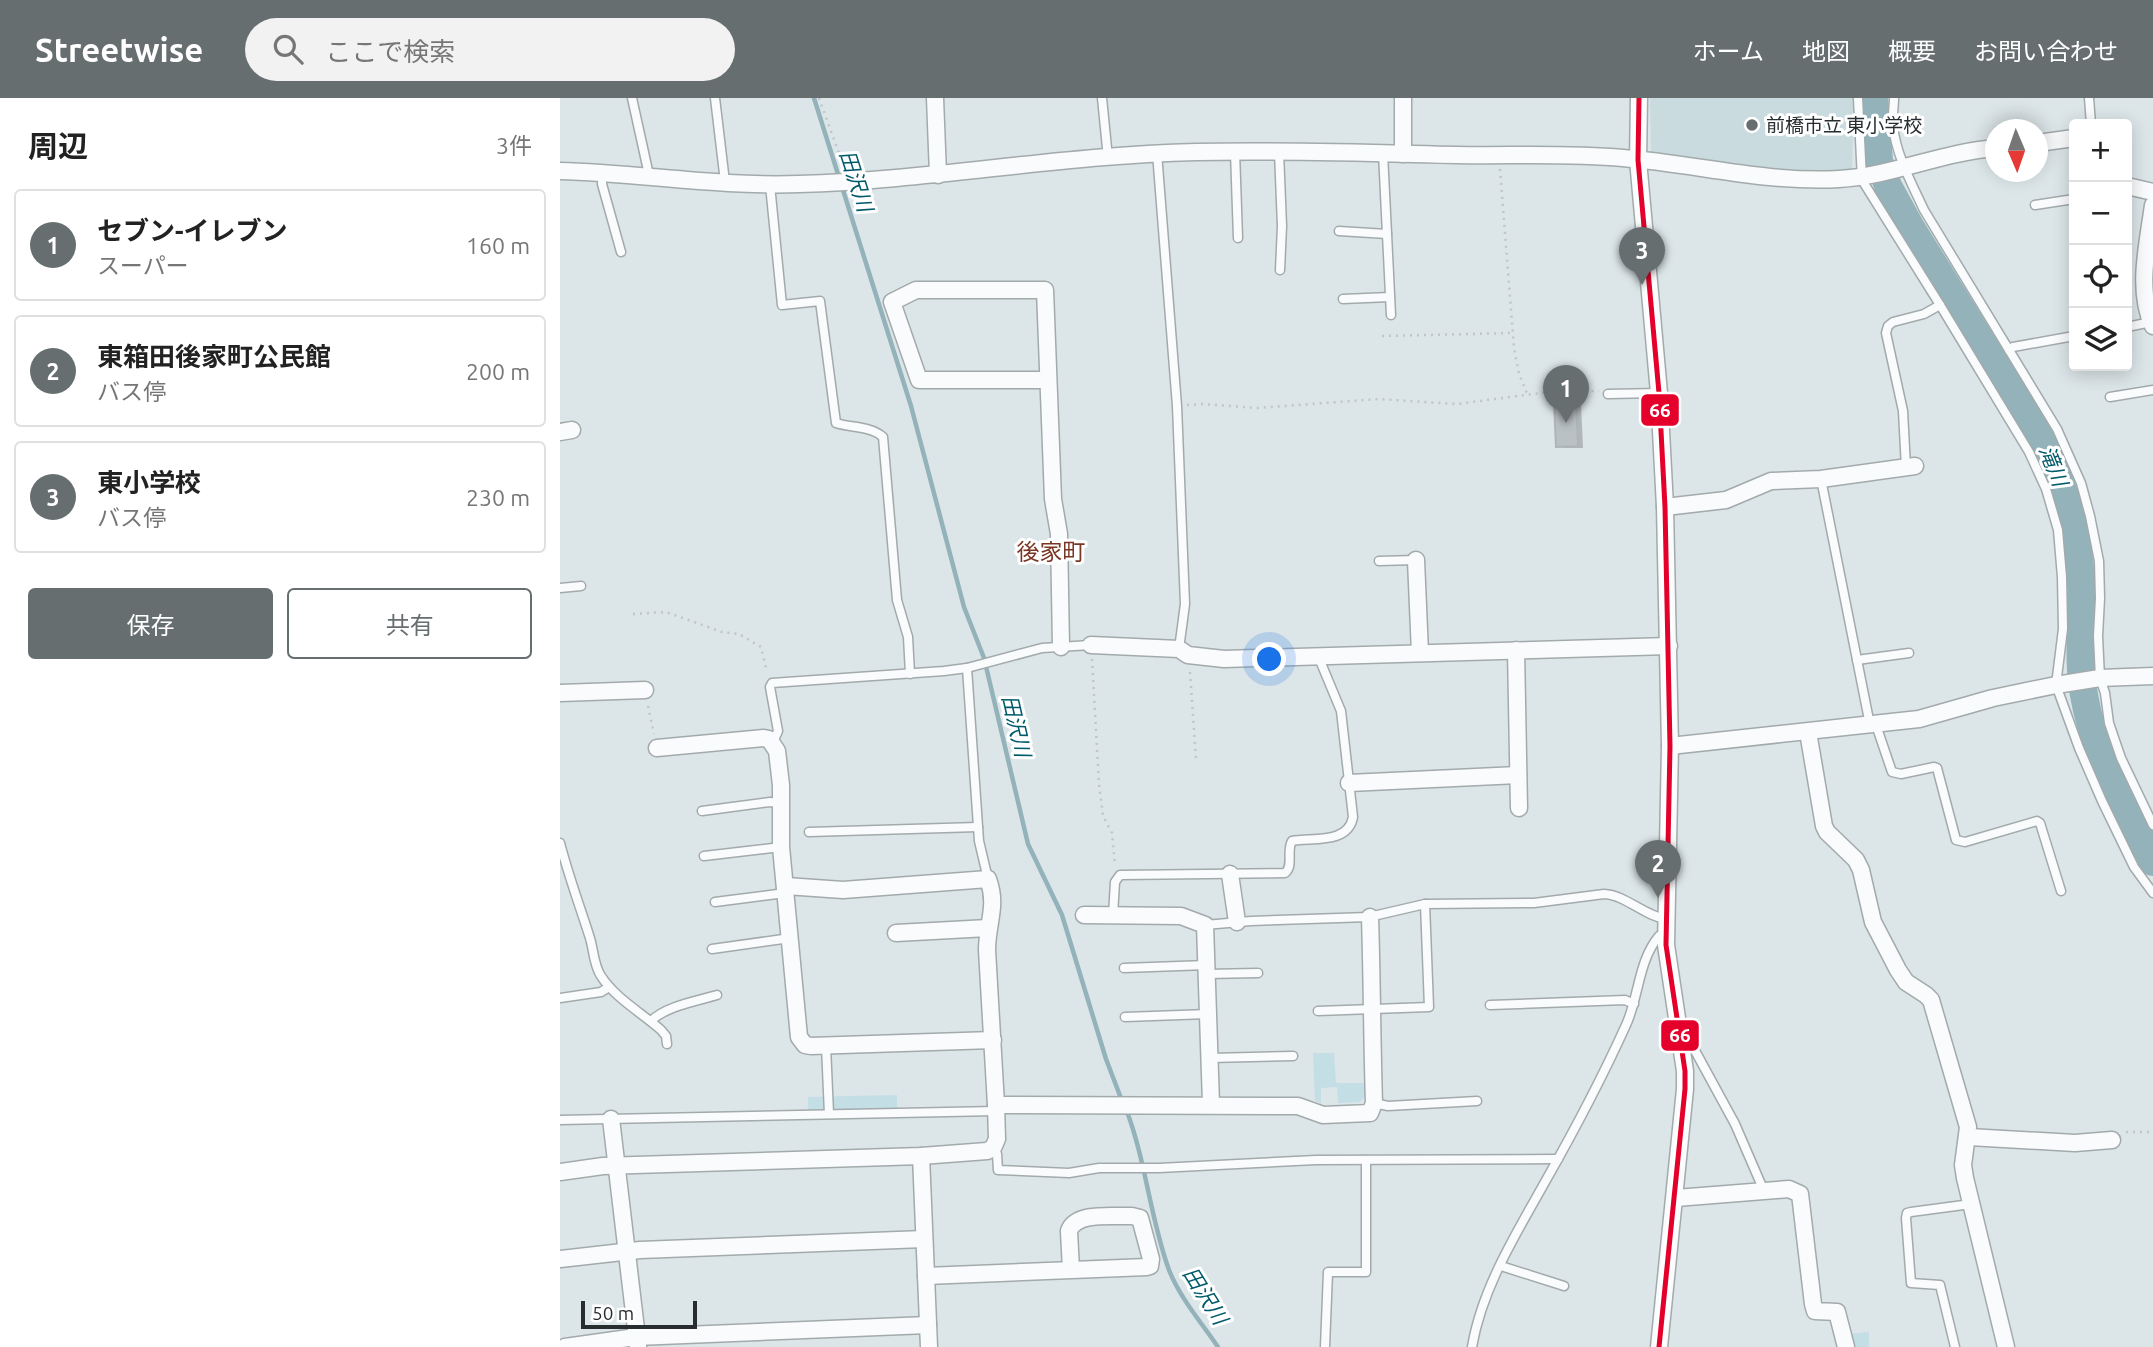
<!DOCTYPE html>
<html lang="ja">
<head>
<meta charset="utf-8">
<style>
	body { margin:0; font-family:Ubuntu,"Noto Sans JP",sans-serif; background:#f2f2f2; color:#222 }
	.controls { position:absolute; right:21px; top:21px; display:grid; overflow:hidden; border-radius:7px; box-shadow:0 4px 18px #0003 }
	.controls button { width:63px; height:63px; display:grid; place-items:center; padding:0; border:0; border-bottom:2px solid #e0e0e0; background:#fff; color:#222; font:35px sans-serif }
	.compass { position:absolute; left:1425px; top:21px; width:63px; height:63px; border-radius:50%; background:#fff; box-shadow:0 4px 18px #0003; rotate:178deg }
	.scale { position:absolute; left:21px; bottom:18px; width:116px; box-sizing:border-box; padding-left:7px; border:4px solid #282e30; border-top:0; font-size:19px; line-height:24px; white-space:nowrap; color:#282e30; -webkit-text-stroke:5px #fff; paint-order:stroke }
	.you { position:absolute; left:710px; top:562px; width:24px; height:24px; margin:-18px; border:5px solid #fff; border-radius:50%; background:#1a73e8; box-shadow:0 0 0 10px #1a73e833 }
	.badge { display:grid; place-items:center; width:46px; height:46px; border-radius:50%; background:#676e70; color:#fff; font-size:23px; font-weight:700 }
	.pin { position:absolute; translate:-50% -58px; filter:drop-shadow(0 2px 4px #0008) }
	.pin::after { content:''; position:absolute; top:37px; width:24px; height:21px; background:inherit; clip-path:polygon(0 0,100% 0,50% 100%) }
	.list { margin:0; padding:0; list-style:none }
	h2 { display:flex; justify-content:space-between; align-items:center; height:91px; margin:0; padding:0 28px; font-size:30px }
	h2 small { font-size:23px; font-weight:400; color:#767676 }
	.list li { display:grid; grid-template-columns:46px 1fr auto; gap:21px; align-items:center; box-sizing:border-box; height:112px; margin:0 14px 14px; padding:0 14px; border:2px solid #e0e0e0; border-radius:7px }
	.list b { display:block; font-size:26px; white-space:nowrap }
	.list p { margin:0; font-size:23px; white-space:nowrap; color:#767676 }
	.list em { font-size:23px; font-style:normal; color:#767676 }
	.actions { display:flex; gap:14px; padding:21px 28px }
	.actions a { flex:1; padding:16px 0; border:2px solid #676e70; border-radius:7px; text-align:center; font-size:24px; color:#676e70 }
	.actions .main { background:#676e70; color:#fff }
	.icon { flex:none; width:38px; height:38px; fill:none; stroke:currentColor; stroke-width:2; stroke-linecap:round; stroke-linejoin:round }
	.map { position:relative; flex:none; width:1593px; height:1249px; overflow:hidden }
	header { display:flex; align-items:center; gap:42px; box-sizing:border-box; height:98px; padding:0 35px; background:#676e70; color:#fff }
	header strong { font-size:33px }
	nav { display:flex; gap:38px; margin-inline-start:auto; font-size:24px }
	.search { width:490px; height:63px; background:#f2f2f2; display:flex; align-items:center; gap:18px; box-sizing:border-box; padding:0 24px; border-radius:38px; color:#767676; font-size:26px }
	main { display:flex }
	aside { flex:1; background:#fff }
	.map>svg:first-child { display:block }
	.built { fill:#c9dbdf }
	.green { fill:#c4dee5 }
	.shadow { fill:#0003 }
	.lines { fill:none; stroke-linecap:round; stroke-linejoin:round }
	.stream { stroke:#93b2ba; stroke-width:4.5 }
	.river { stroke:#93b2ba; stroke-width:28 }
	.building { fill:#bac1c4; stroke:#aeb5b7; stroke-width:2 }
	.lane-casing { stroke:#a3aaac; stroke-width:11 }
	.street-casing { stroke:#a3aaac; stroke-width:19 }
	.path { stroke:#c2c5c6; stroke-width:2.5; stroke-dasharray:2 5; stroke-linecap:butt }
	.lane { stroke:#fafbfc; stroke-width:8 }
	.street { stroke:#fafbfc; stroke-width:16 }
	.bus-1-casing { stroke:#fff; stroke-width:10 }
	.bus-1 { stroke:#e4002b; stroke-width:5 }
	.poi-dot { fill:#676e70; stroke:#fff; stroke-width:2.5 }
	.labels { text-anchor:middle; stroke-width:6; stroke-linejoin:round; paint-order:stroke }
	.poi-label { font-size:19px; fill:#282e30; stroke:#fff; text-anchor:start }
	.water-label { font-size:21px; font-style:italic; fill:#005a6a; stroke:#fff }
	.quarter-label { font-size:23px; fill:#7a3624; stroke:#fff }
	.line-badge { stroke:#fff; stroke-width:2.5 }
	.badge-label { font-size:19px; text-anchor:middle; font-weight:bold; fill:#fff }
</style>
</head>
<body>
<header>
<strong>Streetwise</strong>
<div class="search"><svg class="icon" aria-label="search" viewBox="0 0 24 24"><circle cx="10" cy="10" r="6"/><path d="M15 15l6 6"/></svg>ここで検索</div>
<nav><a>ホーム</a><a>地図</a><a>概要</a><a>お問い合わせ</a></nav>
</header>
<main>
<aside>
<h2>周辺<small>3件</small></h2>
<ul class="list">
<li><span class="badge">1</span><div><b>セブン-イレブン</b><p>スーパー</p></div><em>160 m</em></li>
<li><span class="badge">2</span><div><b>東箱田後家町公民館</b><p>バス停</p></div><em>200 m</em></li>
<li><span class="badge">3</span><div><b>東小学校</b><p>バス停</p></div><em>230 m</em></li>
</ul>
<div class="actions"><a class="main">保存</a><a>共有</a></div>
</aside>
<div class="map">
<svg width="1593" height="1249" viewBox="0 0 1593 1249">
	<rect width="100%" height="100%" fill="#dce5e8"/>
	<polygon class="built" points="1090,0 1294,0 1292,72 1194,72 1091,54"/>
	<g class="green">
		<polygon points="753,955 774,955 776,985 805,985 805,999 799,1004 778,1005 777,989 761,990 761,1005 755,1003"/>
		<polygon points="337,997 337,1011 248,1012 248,999"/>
		<polygon points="1309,1234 1309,1249 1289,1249 1287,1236"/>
	</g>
	<polygon class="shadow" points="1016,302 1021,305 1023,350 1003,350 998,347"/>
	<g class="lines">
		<g class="stream">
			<polyline points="254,0 351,308 404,509 424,560 468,746 502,817 546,961 562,1003"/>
			<path d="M 566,1011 C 586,1063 590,1120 609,1172 C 620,1200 641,1224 658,1249"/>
		</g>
		<path class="river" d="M 1314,0 L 1319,63 L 1328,88 L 1350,128 L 1483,343 C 1505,392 1519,432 1521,486 C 1523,523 1517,561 1524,597 C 1534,657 1566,710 1593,764"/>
	</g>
	<polygon class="building" points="1016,301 1018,348 996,349 994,302"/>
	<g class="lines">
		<defs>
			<g id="lane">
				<polyline points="72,0 89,77"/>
				<polyline points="155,0 165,84"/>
				<polyline points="542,0 548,60"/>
				<polyline points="1298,0 1302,82 1380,207 1469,354 1486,391 1498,432 1502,479 1503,531 1496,587 1519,650 1542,703 1574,769 1593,795"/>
				<path d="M 1334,0 C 1334,9 1332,19 1333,28 C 1336,57 1352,86 1364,112 L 1497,331 L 1521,385 L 1530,418 L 1539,463 L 1540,500 L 1538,538 L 1540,580 L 1545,595 L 1549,625 L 1561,660 L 1593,727"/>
				<polyline points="1529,0 1531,26"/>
				<polyline points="675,54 678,140"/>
				<polyline points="719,54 722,128 720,172"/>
				<polyline points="597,55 617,308 625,506 619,551"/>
				<polyline points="823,55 831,217"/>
				<polyline points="42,75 42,86 61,154"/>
				<path d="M 210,87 L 222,207 L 260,203 L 276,325 C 291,330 311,328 323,339 L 337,502 L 348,539 L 350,576"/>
				<polyline points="1475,107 1514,101"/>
				<polyline points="779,133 827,136"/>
				<polyline points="783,201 830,199"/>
				<polyline points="1567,229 1591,224"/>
				<polyline points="1449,252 1453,249 1514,238"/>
				<polyline points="1048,296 1099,295"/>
				<polyline points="1550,299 1593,292"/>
				<polyline points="1346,370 1343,313 1326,235 1328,228 1333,224 1364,216 1380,207"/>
				<polyline points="1261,381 1310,627"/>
				<polyline points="819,463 856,462"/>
				<polyline points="0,490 21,488"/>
				<polyline points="1297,562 1349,555"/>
				<polyline points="407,570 419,743 428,781"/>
				<polyline points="1316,627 1332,674 1341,676 1374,669 1377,670 1396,742 1405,744 1477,723 1480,725 1501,793"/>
				<polyline points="213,644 218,633 210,589 212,585 384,573 407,570 482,550 531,547"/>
				<polyline points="142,713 210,704 221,705"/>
				<polyline points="249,734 418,729"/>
				<path d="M 0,745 C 8,776 19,806 29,837 C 34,851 33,866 41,878 C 55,900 82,915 101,932 L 106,938 L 107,946"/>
				<polyline points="144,758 221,749"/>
				<polyline points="155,804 225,795"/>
				<path d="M 553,817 L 555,784 L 560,777 L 725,775 C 734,768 726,753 732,743 C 751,739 788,747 793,719 L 781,613 L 761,565 L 761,557"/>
				<path d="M 645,827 L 691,823 L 809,819 L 865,806 L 974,805 L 1044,796 C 1066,797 1084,818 1106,821"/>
				<polyline points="152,851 230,840"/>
				<polyline points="564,870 647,867"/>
				<polyline points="647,876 698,875"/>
				<polyline points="0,900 41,894 49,889"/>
				<polyline points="930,907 1065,902 1074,906"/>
				<polyline points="758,913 869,909 865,806"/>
				<polyline points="565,919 648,916"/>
				<path d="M 91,923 C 106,908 137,903 157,897"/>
				<polyline points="1121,947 1130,946 1133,949 1175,1026 1204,1093"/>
				<polyline points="266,948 269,1016"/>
				<polyline points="650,960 733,958"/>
				<polyline points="814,1005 828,1008 917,1003"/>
				<polyline points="0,1022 436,1013"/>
				<polyline points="433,1050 437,1056 438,1072 509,1075 539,1070 599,1070 756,1062 998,1061"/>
				<polyline points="941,1168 1004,1188"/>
				<polyline points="765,1249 768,1174 806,1174 806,1062"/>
				<path d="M 912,1249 C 922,1190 956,1136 985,1084 C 1014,1033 1042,980 1066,927 C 1079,899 1078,863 1099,838 L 1106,838"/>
				<polyline points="1395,1249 1380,1187 1351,1185 1346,1120 1347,1115 1351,1114 1411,1106"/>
			</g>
			<g id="street">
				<polyline points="375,0 378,77"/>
				<polyline points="1079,0 1078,62 1099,295 1105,409 1110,648 1106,847 1125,973 1125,991 1099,1249"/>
				<polyline points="1478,45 1514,40"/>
				<polyline points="843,56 843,0"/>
				<path d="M 0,73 C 79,75 159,89 239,86 C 372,82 503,57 636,54 C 723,52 810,55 897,57 C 952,58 1008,55 1063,60 C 1136,66 1206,85 1279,81 C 1332,78 1382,54 1436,50"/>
				<polyline points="1567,88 1593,94"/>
				<path d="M 1593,107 C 1588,145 1576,192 1593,228"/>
				<polyline points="488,282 359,282 332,204 356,192 485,192 493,401 499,436 501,549"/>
				<polyline points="0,334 12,332"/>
				<polyline points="1105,409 1166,402 1211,383 1261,381 1355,368"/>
				<polyline points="856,462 860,555"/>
				<polyline points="531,547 619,551 628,557 664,561 1109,548"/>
				<polyline points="956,552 959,710"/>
				<polyline points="0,595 85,592"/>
				<polyline points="1248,634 1264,728 1267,734 1296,762 1301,772 1313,824 1338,872 1346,884 1366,897 1371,902 1408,1029 1403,1067 1405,1080 1446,1249"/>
				<polyline points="1110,648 1359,621 1433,600 1496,587 1540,580 1593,578"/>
				<polyline points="97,650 204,640 209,641 217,653 221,687 221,749 239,939 245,947 251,948 433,942"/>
				<polyline points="789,685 958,677"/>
				<polyline points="670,776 677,824"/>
				<polyline points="524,817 621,818 645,827 651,1006"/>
				<polyline points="336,835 428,830"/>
				<path d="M 436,1007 L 738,1008 L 763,1017 L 810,1015 L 814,1005 C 812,943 812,881 810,819"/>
				<polyline points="51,1021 78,1248"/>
				<polyline points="1409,1039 1515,1045 1552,1042"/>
				<polyline points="361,1058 369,1249"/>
				<path d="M 0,1074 L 43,1068 L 361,1058 L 427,1053 L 433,1050 L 437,1041 L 436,1007 L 427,852 C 427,825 438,808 428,781 L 283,792 L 226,788"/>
				<polyline points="1116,1100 1229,1091 1240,1096 1253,1206 1255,1213 1277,1214 1286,1249"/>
				<polyline points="0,1161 80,1152 364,1141"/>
				<path d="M 366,1178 L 587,1169 L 590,1168 L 591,1161 L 580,1120 L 572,1118 C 554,1119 516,1113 509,1133 L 511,1172"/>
				<polyline points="5,1249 76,1239 368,1227"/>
			</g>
		</defs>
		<use href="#lane" class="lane-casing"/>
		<use href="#street" class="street-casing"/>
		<g class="path">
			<polyline points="259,0 284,69"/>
			<polyline points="940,71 954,250 959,276 968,298"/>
			<polyline points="822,238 953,235"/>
			<polyline points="627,307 642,306 697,310 818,301 897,306 988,294 1039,293"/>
			<polyline points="73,516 106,514 162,534 179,536 201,549 207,574"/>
			<polyline points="532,561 539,686 543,718 552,735 555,768"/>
			<polyline points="630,574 636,661"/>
			<polyline points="88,608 94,636"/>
			<polyline points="1566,1034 1593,1034"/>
		</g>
		<use href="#lane" class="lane"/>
		<use href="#street" class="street"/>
		<defs>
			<polyline id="bus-1" points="1079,0 1078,62 1099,295 1105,409 1110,648 1106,847 1125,973 1125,991 1099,1249"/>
		</defs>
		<use href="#bus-1" class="bus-1-casing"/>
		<use href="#bus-1" class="bus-1"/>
	</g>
	<circle class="poi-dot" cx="1192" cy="27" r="7"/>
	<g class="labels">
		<g class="poi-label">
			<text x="1206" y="34">前橋市立 東小学校</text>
		</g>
		<g class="water-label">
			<text transform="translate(296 83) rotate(72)" y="7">田沢川</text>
			<text transform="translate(1493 368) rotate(68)" y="7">滝川</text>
			<text transform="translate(456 628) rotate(77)" y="7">田沢川</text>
			<text transform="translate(645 1198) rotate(58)" y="7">田沢川</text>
		</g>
		<g class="quarter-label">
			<text x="491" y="462">後家町</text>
		</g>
	</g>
	<g class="line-badge">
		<rect x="1080" y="295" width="40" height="34" rx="7" fill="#e4002b"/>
		<rect x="1100" y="921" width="40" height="33" rx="7" fill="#e4002b"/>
	</g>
	<g class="badge-label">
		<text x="1100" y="319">66</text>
		<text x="1120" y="944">66</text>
	</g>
</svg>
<div class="controls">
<button>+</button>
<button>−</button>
<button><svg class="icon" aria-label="locate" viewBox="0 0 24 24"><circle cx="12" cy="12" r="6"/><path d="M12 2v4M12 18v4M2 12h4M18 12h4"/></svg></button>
<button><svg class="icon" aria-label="layers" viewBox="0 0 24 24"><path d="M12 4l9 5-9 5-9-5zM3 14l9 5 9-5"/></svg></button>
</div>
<svg class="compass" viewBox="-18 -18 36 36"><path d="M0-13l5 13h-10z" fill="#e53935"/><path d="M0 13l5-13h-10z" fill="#767676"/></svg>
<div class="scale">50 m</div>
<div class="you"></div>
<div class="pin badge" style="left:1006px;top:325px">1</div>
<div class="pin badge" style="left:1098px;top:800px">2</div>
<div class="pin badge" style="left:1082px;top:187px">3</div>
</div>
</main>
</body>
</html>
